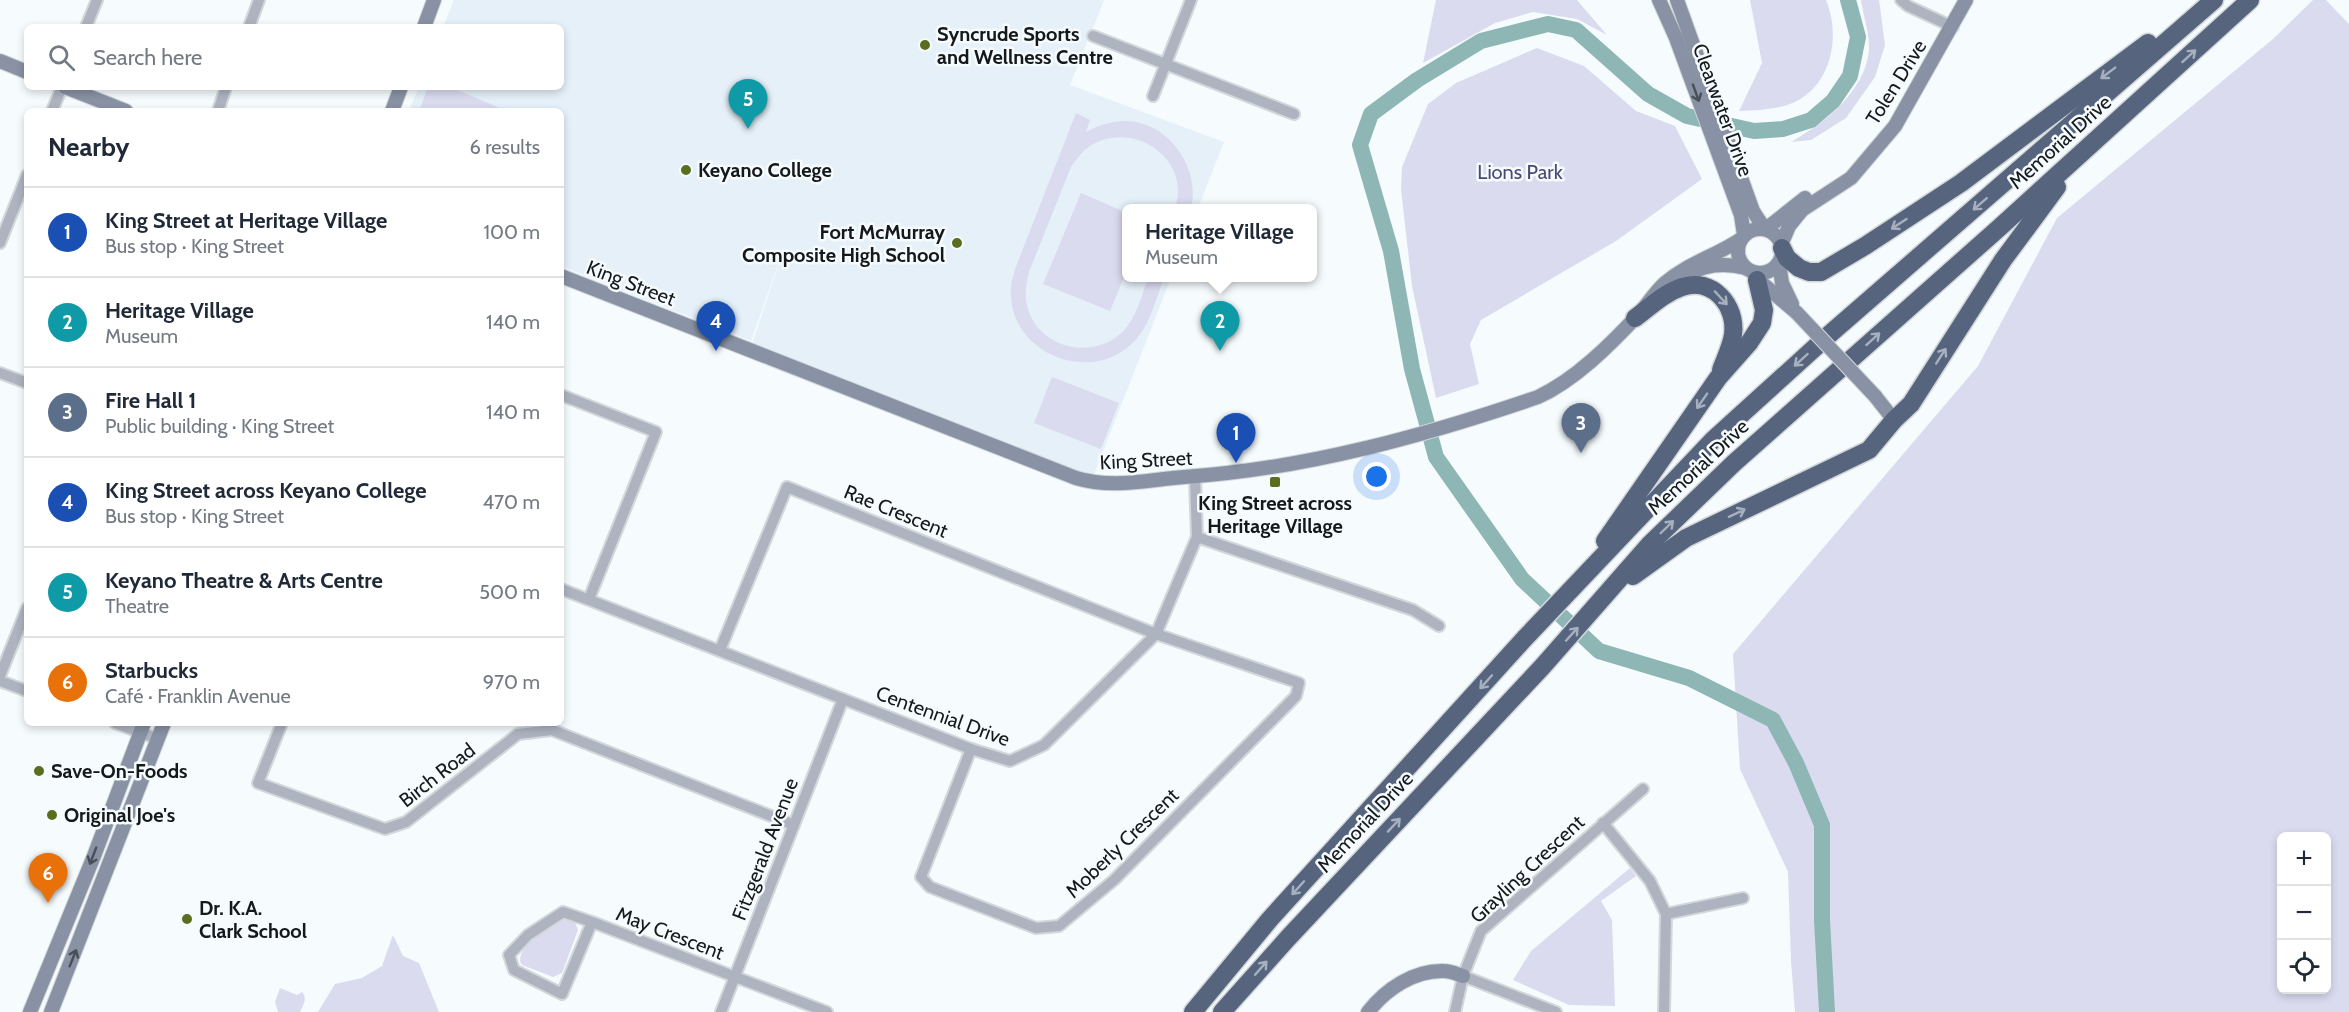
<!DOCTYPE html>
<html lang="en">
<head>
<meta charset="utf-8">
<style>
	body { margin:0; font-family:Cabin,sans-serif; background:#f2f2f3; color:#1f2937 }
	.controls { position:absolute; right:18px; bottom:18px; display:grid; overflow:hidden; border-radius:9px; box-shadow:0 3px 9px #0003 }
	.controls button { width:54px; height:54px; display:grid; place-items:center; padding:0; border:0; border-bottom:2px solid #e0e1e3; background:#fff; color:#1f2937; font:30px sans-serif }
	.you { position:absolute; left:1377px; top:477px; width:21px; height:21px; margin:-15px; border:4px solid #fff; border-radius:50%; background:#1a73e8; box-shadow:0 0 0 9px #1a73e833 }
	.badge { display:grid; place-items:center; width:39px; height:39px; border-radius:50%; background:#b45309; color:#fff; font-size:20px; font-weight:700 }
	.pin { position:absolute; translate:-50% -50px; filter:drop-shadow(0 2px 3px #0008) }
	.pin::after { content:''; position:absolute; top:32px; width:21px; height:18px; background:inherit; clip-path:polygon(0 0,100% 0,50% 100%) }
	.popup { position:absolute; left:1122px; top:204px; width:195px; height:78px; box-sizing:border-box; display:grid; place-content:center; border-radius:9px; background:#fff; filter:drop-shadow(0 2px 4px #0005); font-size:20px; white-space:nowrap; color:#747a83 }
	.popup b { font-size:22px; color:#1f2937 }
	.popup::after { content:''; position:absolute; left:50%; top:100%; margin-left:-12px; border:12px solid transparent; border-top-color:#fff }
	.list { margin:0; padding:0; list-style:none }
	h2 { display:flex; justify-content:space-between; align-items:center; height:78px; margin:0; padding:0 24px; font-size:26px }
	h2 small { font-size:20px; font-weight:400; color:#747a83 }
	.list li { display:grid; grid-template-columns:39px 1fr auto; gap:18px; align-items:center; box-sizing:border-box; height:90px; padding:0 24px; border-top:2px solid #e0e1e3 }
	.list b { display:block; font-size:22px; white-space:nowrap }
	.list p { margin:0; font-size:20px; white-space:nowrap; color:#747a83 }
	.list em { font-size:20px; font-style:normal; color:#747a83 }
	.icon { flex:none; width:33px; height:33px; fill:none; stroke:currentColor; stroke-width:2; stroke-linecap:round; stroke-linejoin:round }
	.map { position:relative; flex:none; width:2349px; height:1012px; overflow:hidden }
	.search { position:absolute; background:#fff; box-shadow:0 3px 9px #0003; left:24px; top:24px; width:540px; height:66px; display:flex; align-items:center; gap:15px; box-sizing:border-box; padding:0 21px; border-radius:9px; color:#747a83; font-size:22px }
	.panel { position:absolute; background:#fff; box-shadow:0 3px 9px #0003; left:24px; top:108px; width:540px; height:618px; border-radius:9px }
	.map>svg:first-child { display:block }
	.built { fill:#e5f0f8 }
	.green { fill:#dbdbf0; fill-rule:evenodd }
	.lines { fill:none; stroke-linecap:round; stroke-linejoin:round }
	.river { stroke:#8db6b4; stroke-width:16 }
	.street-casing { stroke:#d2d7da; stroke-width:14 }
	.secondary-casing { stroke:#d2d7da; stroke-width:16 }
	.highway-casing { stroke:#d2d7da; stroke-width:21 }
	.street { stroke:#adb4c0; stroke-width:10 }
	.secondary { stroke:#8892a4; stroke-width:14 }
	.highway { stroke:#57647e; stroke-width:18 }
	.secondary-bridge-casing { stroke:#d2d7da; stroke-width:16; stroke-linecap:butt }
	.secondary-bridge { stroke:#8892a4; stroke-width:14 }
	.oneway { stroke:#a6b0be }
	.oneway2 { stroke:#494f59 }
	.poi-dot { fill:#596f1f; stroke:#f6fbfe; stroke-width:2 }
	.labels { text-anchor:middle; stroke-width:5; stroke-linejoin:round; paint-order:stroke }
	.poi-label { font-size:20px; font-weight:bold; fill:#15191c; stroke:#f6fbfe; text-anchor:start }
	.street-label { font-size:20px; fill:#15191c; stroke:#f6fbfe }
	.park-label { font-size:20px; fill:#4b4875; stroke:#f6fbfe }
</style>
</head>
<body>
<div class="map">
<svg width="2349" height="1012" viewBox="0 0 2349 1012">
	<rect width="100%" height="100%" fill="#f6fbfe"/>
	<polygon class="built" points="454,0 1104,0 1070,85 1224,142 1198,208 1127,208 1127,278 1171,278 1091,482 750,350 786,242 751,341 561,266 561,111 409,111 419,87 561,87 561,27 443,27"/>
	<g class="green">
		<polygon points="1436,0 1577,0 1607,35 1577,19 1533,12 1495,23 1423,63"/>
		<path d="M 1750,0 L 1826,0 C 1841,35 1832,86 1793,103 C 1775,110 1757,110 1739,111 L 1762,63 Z"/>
		<path d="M 1861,0 L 1879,0 L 1885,45 L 1875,77 L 1846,118 L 1811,140 L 1791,142 C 1824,123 1865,92 1869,50 C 1870,35 1863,15 1861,0 Z"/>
		<path d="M 2313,0 L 2326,0 L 2349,24 L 2349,1012 L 1795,1012 L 1791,961 L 1788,872 L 1740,769 L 1733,654 L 1978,366 L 2057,218 L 2273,39 ZM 2282,836 L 2326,836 L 2326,990 L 2282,990 Z"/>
		<polygon points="1537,48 1584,66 1636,111 1675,126 1702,179 1616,241 1481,320 1470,344 1479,384 1436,398 1412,286 1401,189 1402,167 1428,104 1456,83"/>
		<polygon points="428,87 450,87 507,111 419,111"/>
		<path d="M 1076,113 L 1090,120 L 1086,132 C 1099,125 1111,121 1127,121 C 1169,122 1201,169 1191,208 L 1175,208 C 1192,159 1133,119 1090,146 C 1082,151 1077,159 1071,167 L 1029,272 C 1026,285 1024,296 1028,309 C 1040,350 1098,362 1126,328 C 1137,315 1142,294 1148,278 L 1164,278 C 1157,296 1151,321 1138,337 C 1096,389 1006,355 1011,287 C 1011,281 1014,275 1015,269 Z"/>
		<polygon points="1081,193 1127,213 1127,270 1110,311 1043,284"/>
		<polygon points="1052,377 1119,403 1101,449 1034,423"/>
		<polygon points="1630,868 1636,876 1601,901 1612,920 1615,1006 1569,1005 1513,980 1531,951"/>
		<path d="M 567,918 L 575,922 L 578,930 L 562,973 L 553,977 L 522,965 L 520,961 C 520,942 549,920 567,918 Z"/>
		<polygon points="393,935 403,956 419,963 439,1012 318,1012 335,984 362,978 382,966"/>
		<path d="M 280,988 L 297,995 L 302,992 C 308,999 303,1005 300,1012 L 278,1012 L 275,1002 Z"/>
	</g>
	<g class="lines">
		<polyline class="river" points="1827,1012 1822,920 1822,825 1796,763 1773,720 1689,678 1599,651 1522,579 1436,457 1412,369 1391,251 1360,145 1371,114 1417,80 1481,41 1548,24 1576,30 1648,94 1687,116 1754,131 1783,129 1811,120 1833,101 1850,76 1858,37 1848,0"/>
		<defs>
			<g id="street">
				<polyline points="1901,0 1908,6 1953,27"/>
				<polyline points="86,27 97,0"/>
				<polyline points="249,27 259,0"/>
				<polyline points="1093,36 1294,114"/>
				<polyline points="1153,96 1191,0"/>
				<polyline points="52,111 62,87"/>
				<polyline points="218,111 226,87"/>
				<polyline points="0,243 27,175"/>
				<polyline points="0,373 27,383"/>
				<polyline points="561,395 656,432 589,599"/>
				<polyline points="1197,537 1413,610 1439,626"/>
				<polyline points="561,589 971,749 1010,761 1044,745 1156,634 1197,537 1195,478"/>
				<polyline points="720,650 787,487 1156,634 1299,683 1296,696 1114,880 1059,926 1036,928 930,887 921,877 971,749"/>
				<polyline points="0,676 27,608"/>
				<polyline points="0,681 27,691"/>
				<polyline points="115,723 158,739"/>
				<polyline points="282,723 258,783 385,829 406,822 518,734 552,730 794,825"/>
				<polyline points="1603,823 1650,881 1666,914 1664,1012"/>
				<polyline points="1666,914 1743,898"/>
				<polyline points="592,922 562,994 514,970 509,955 528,935 563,912 592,922 827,1012"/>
				<polyline points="1463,976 1556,1012"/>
				<polyline points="721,1012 843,699"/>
				<polyline points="1455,1012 1463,976 1481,931 1643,789"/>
			</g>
			<g id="secondary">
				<polyline points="1659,0 1676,38 1741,215 1744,235"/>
				<polyline points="1677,0 1753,211 1764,228"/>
				<polyline points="424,27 434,0"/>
				<polyline points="0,61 27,72"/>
				<polyline points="65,87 126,111"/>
				<polyline points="392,111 401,87"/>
				<circle cx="1760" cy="251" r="22"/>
				<polyline points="1766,229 1805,198"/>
				<polyline points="1781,245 1789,226 1802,210 1851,178 1895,126 1966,0"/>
				<polyline points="1779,263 1782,283 1792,304"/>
				<path d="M 561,276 L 1076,478 C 1113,489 1147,480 1184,477 C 1305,469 1424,436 1538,397 C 1575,380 1610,345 1638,315 C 1647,305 1655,292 1665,283 C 1688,263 1716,256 1741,239"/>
				<path d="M 1686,276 C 1704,264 1726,263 1746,268"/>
				<polyline points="1756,278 1797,313"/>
				<polyline points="1875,396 1894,420"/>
				<polyline points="30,1012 94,856 144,723"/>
				<polyline points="51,1012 164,723"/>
				<path d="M 1368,1012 C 1386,989 1414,970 1444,971 C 1450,971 1457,974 1463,976"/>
			</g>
			<g id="highway">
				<polyline points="1782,248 1787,258 1799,268 1809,272 1821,272 1865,246 1961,183 2148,43"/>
				<path d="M 1635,318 C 1650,307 1664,293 1682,287 C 1712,277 1737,305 1733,335 C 1731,347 1725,359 1721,370"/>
				<polyline points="1605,541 1718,378 1749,343 1762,323 1764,310 1757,280"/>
				<polyline points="1633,576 1686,538 1869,450 1894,420 1911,404 2003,260 2057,187"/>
				<polyline points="1193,1012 1270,919 1525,638 1713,440 1831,333 2214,0"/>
				<polyline points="1222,1012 1288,938 1543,666 1650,544 1734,463 1999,228 2250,0"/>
			</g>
		</defs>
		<use href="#street" class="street-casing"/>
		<use href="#secondary" class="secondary-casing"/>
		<use href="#highway" class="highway-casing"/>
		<use href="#street" class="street"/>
		<use href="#secondary" class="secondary"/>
		<use href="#highway" class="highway"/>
		<defs>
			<polyline id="secondary-bridge" points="1797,313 1875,396"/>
		</defs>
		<use href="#secondary-bridge" class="secondary-bridge-casing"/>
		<use href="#secondary-bridge" class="secondary-bridge"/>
	</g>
	<defs><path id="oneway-shaft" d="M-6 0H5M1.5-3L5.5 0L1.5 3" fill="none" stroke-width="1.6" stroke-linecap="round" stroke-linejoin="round" transform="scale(1.5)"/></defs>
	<g class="oneway">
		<use href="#oneway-shaft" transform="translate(2189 56) rotate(-42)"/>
		<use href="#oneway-shaft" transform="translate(2108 73) rotate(143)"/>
		<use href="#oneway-shaft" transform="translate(1980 204) rotate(139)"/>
		<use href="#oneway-shaft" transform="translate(1899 224) rotate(147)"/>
		<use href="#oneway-shaft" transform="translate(1721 298) rotate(47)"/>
		<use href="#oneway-shaft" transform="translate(1873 339) rotate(-42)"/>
		<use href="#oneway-shaft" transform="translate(1941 356) rotate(-57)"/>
		<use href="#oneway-shaft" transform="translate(1801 360) rotate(138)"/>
		<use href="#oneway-shaft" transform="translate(1702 401) rotate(125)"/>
		<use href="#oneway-shaft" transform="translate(1737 513) rotate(-25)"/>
		<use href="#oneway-shaft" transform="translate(1667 527) rotate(-44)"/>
		<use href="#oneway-shaft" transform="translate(1572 634) rotate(-48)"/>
		<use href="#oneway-shaft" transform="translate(1486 682) rotate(132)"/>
		<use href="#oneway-shaft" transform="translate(1394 825) rotate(-47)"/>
		<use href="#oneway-shaft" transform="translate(1298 888) rotate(132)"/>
		<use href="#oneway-shaft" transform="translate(1261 968) rotate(-49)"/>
	</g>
	<g class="oneway2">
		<use href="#oneway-shaft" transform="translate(1696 93) rotate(70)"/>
		<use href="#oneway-shaft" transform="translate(93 856) rotate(111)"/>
		<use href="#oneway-shaft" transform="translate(73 958) rotate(-68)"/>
	</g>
	<g class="poi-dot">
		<circle cx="925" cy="45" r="6"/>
		<circle cx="686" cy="170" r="6"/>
		<circle cx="957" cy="243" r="6"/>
		<rect x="1269" y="476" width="12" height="12" rx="3"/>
		<circle cx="39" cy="771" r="6"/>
		<circle cx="52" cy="815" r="6"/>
		<circle cx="187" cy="919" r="6"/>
	</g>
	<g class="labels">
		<g class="poi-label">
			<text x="937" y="41">Syncrude Sports<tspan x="937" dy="23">and Wellness Centre</tspan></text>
			<text x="698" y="177">Keyano College</text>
			<text x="945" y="239" text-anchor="end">Fort McMurray<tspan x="945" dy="23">Composite High School</tspan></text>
			<text x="1275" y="510" text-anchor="middle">King Street across<tspan x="1275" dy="23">Heritage Village</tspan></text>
			<text x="51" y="778">Save-On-Foods</text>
			<text x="64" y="822">Original Joe's</text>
			<text x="199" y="915">Dr. K.A.<tspan x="199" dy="23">Clark School</tspan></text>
		</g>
		<g class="street-label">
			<text transform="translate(1896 82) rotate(-58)" y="7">Tolen Drive</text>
			<text transform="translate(1723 110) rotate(70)" y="7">Clearwater Drive</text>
			<text transform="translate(2060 142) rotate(-42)" y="7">Memorial Drive</text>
			<text transform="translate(631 283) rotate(21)" y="7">King Street</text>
			<text transform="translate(1146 460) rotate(-3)" y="7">King Street</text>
			<text transform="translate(1698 467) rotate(-43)" y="7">Memorial Drive</text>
			<text transform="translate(896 511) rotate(22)" y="7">Rae Crescent</text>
			<text transform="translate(943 716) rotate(20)" y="7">Centennial Drive</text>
			<text transform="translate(437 775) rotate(-38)" y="7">Birch Road</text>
			<text transform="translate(1365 822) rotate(-47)" y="7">Memorial Drive</text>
			<text transform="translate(1122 843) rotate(-44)" y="7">Moberly Crescent</text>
			<text transform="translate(765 849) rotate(-69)" y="7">Fitzgerald Avenue</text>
			<text transform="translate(1527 869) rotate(-43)" y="7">Grayling Crescent</text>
			<text transform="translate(670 933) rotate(21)" y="7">May Crescent</text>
		</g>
		<g class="park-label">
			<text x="1520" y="179">Lions Park</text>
		</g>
	</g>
</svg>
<div class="controls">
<button>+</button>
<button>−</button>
<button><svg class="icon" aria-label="locate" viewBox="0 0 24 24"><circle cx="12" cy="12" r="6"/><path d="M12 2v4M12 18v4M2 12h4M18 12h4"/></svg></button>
</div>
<div class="you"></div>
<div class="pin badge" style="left:1236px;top:463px;background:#1a4fb4">1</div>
<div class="pin badge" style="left:1220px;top:351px;background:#0f9aa8">2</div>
<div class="popup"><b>Heritage Village</b>Museum</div>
<div class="pin badge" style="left:1581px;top:453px;background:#5c6f8a">3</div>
<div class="pin badge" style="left:716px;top:351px;background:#1a4fb4">4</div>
<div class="pin badge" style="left:748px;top:129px;background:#0f9aa8">5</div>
<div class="pin badge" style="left:48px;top:903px;background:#e8710a">6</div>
<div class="search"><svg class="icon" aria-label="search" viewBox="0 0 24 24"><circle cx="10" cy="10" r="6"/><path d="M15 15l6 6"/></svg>Search here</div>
<section class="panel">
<h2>Nearby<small>6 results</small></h2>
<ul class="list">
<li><span class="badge" style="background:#1a4fb4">1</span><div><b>King Street at Heritage Village</b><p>Bus stop · King Street</p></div><em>100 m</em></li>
<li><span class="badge" style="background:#0f9aa8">2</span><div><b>Heritage Village</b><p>Museum</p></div><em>140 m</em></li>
<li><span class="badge" style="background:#5c6f8a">3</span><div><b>Fire Hall 1</b><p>Public building · King Street</p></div><em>140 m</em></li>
<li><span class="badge" style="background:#1a4fb4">4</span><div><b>King Street across Keyano College</b><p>Bus stop · King Street</p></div><em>470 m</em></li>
<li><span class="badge" style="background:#0f9aa8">5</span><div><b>Keyano Theatre &amp; Arts Centre</b><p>Theatre</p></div><em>500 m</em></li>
<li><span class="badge" style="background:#e8710a">6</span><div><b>Starbucks</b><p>Café · Franklin Avenue</p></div><em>970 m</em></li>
</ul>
</section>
</div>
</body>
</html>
